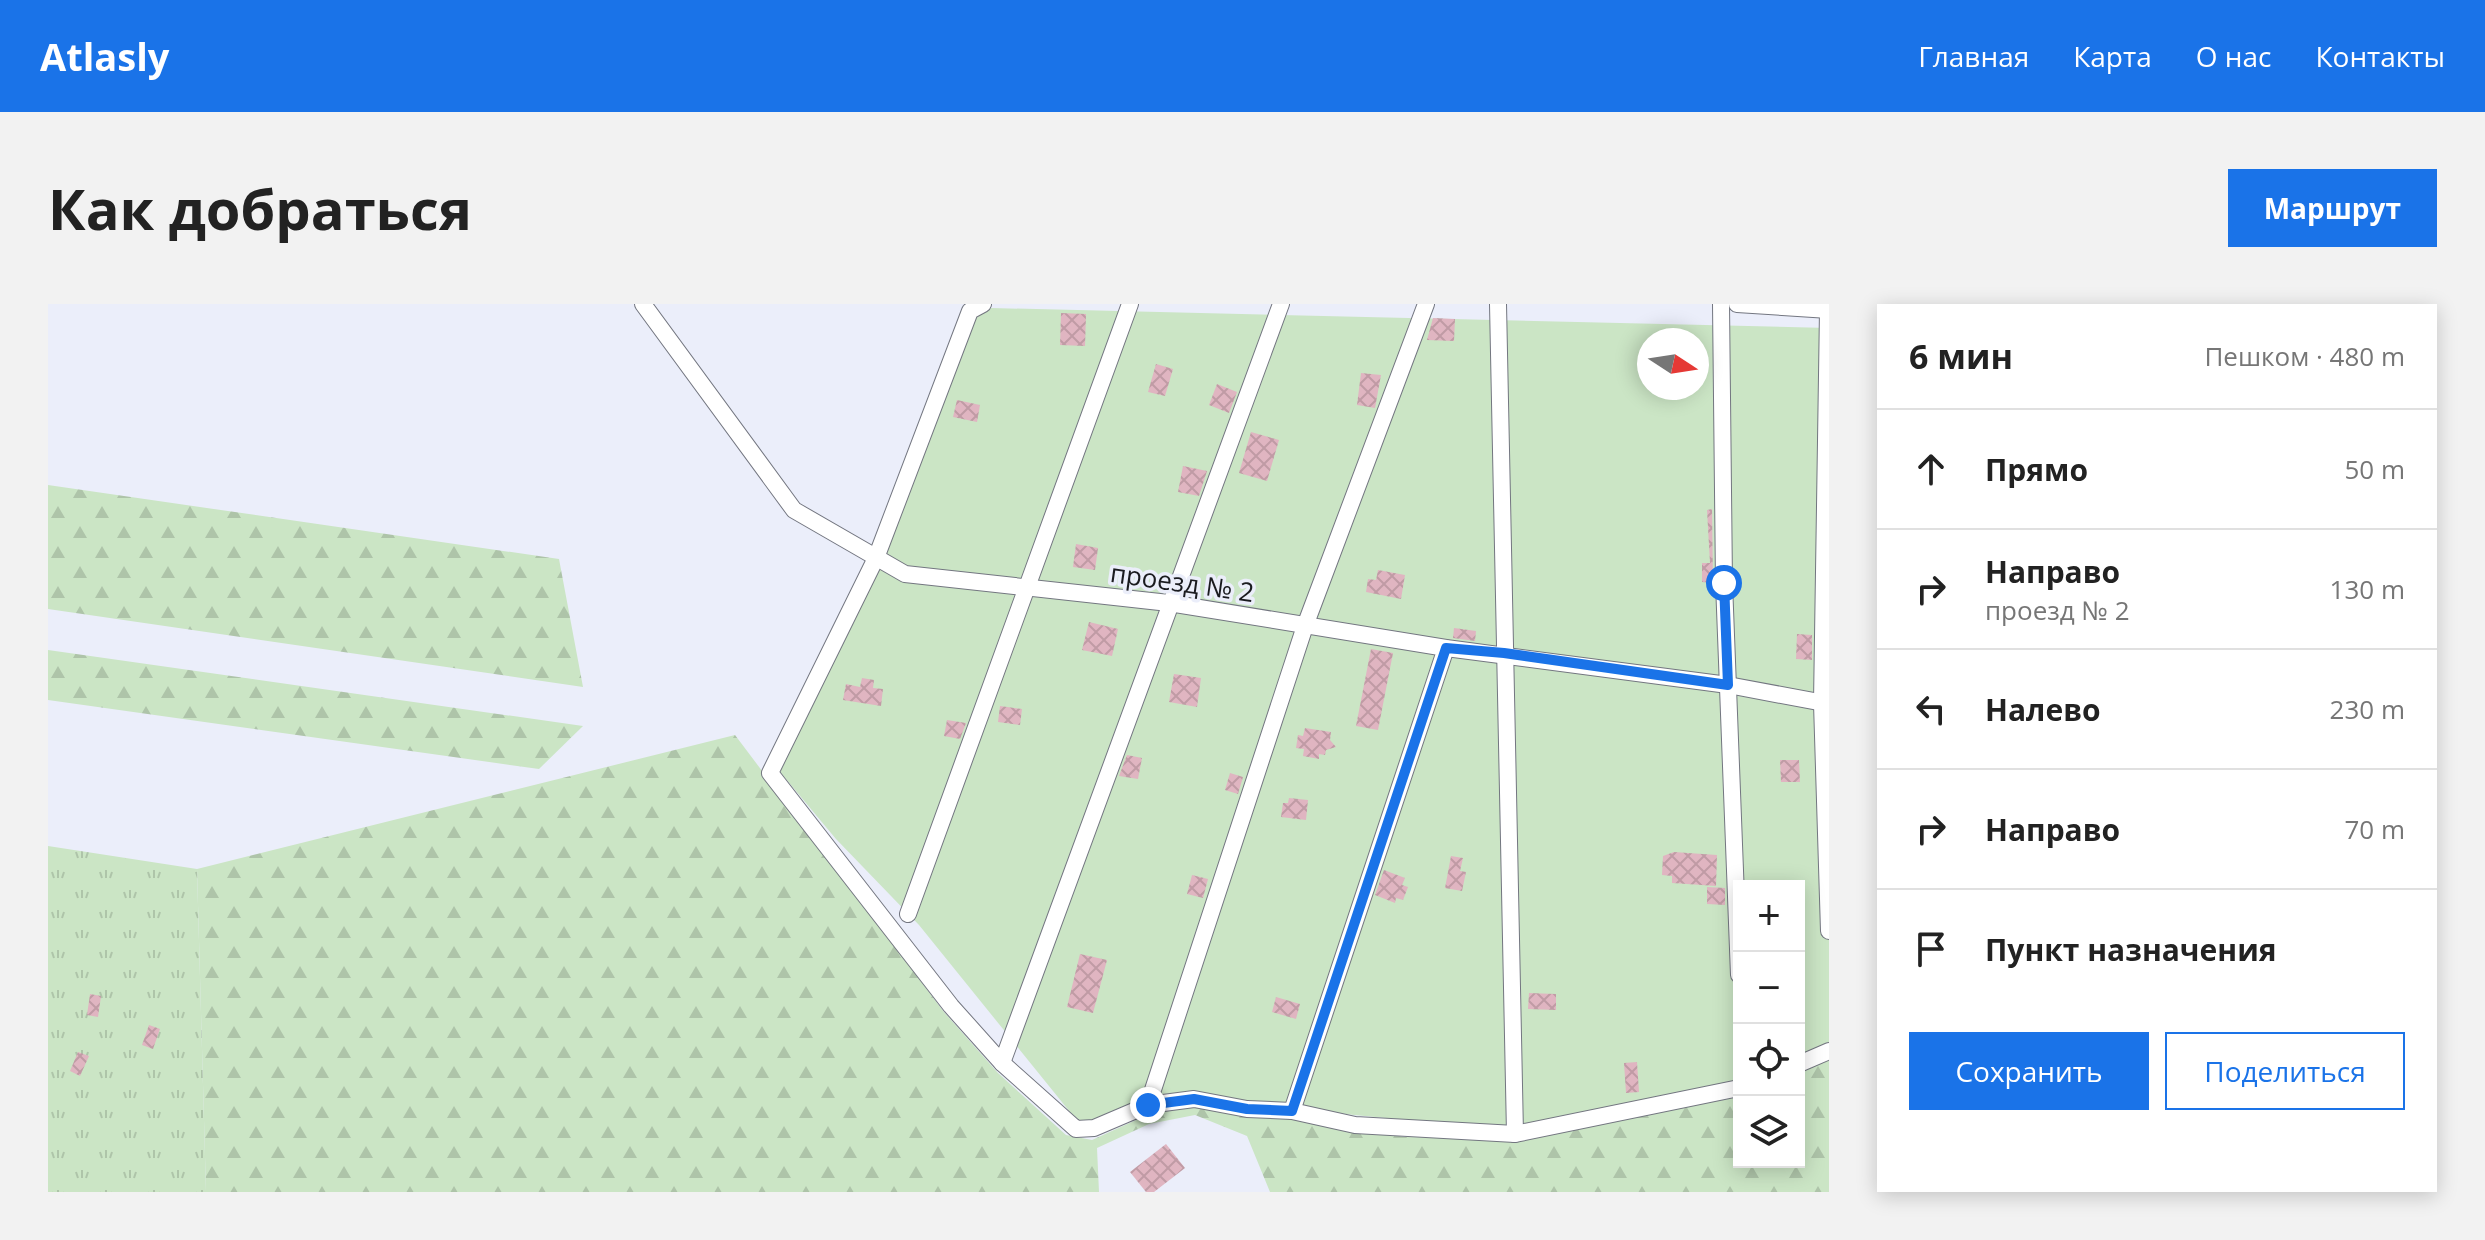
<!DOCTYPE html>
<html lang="ru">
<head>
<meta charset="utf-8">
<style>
	body { margin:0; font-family:"Open Sans",sans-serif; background:#f2f2f2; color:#222 }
	.controls { position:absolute; right:24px; bottom:24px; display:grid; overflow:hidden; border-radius:0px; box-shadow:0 4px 20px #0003 }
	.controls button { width:72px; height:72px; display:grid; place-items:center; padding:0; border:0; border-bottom:2px solid #e0e0e0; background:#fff; color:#222; font:40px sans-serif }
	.compass { position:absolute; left:1589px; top:24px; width:72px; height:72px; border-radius:50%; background:#fff; box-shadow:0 4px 20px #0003; rotate:102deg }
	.stop { position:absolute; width:24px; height:24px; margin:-18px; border:6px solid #1a73e8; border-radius:50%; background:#fff }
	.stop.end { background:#1a73e8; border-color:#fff; box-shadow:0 2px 8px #0008 }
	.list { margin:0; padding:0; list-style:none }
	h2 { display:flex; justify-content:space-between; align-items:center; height:104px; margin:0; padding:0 32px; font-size:34px }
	h2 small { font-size:26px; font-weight:400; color:#767676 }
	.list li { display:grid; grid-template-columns:52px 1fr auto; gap:24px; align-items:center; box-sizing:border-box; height:120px; padding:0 32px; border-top:2px solid #e0e0e0 }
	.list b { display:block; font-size:30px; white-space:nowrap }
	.list p { margin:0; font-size:26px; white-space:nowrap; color:#767676 }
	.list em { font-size:26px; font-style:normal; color:#767676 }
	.actions { display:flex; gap:16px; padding:24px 32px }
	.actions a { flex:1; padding:18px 0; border:2px solid #1a73e8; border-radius:0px; text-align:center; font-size:28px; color:#1a73e8 }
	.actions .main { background:#1a73e8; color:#fff }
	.icon { flex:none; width:44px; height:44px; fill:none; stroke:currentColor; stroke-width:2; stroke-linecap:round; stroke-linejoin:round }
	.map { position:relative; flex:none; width:1781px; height:888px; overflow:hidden; border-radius:0px }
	header { display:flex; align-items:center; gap:48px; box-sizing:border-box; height:112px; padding:0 40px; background:#1a73e8; color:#fff }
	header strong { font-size:38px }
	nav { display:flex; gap:44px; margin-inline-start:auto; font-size:28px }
	.intro { display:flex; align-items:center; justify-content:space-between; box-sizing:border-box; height:192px; padding:0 48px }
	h1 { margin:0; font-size:56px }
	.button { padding:20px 36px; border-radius:0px; background:#1a73e8; color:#fff; font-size:28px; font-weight:700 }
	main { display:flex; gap:48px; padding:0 48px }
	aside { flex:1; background:#fff; border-radius:0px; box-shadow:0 4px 20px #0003 }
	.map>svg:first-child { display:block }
	.green { fill:#cbe5c5; fill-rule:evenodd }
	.forest { fill:url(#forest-firs) }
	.park { fill:url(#park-tufts) }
	.building { fill:url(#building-cross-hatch) }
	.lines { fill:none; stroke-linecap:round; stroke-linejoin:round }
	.minor-casing { stroke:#737680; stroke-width:18 }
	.minor { stroke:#fff; stroke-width:16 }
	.route { stroke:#1a73e8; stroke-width:10 }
	.labels { text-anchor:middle; stroke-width:7; stroke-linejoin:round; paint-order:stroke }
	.street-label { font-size:26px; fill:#1a1b1f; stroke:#ebeefa }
</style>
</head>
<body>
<header>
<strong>Atlasly</strong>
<nav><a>Главная</a><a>Карта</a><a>О нас</a><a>Контакты</a></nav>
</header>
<div class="intro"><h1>Как добраться</h1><a class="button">Маршрут</a></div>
<main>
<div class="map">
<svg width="1781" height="888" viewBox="0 0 1781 888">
	<defs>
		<pattern id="forest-firs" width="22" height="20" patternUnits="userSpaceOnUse" patternTransform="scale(2)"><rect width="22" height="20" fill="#cbe5c5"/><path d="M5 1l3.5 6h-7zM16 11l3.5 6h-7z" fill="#aec4a9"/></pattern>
		<pattern id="park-tufts" width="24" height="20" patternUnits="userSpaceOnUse" patternTransform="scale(2)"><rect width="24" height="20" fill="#cbe5c5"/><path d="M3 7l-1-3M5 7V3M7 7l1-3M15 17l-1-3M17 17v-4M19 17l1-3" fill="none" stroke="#aec4a9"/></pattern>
		<pattern id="building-cross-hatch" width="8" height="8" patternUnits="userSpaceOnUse" patternTransform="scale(2)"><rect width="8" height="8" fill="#e0b5c1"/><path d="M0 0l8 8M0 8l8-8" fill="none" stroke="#c09ba5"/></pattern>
	</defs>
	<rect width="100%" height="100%" fill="#ebeefa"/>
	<path class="green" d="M 943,4 L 1781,24 L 1781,738 L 1751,752 L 1751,582 L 1691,582 L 1691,777 L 1467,826 L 1306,811 L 1144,790 L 1045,819 L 1033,818 L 1022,808 L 871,621 L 788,535 L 732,468 L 925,16 ZM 1601,36 L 1649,36 L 1649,84 L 1601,84 Z"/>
	<g class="forest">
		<polygon points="0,181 511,255 535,383 0,305"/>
		<polygon points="0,346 535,422 491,465 0,396"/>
		<polygon points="687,431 896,708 950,769 1018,831 1044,836 1099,811 1147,800 1195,811 1250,815 1357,833 1468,834 1691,793 1691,858 1751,858 1751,768 1781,756 1781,888 1222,888 1199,832 1147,811 1101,820 1049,844 1051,888 158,888 149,565"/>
	</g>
	<polygon class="park" points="0,542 149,565 158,888 0,888"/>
	<g class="building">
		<polygon points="1013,9 1038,10 1037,42 1012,41"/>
		<polygon points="1385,14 1407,15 1406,37 1379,36"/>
		<polygon points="1108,60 1125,65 1117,92 1100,88"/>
		<polygon points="1313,69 1333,71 1327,104 1309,101"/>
		<polygon points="1169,80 1189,88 1181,109 1161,101"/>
		<polygon points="909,96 932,101 929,118 905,113"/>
		<polygon points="1203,128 1231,136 1219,177 1191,169"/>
		<polygon points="1135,162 1159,167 1151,192 1130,188"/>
		<polygon points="1664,205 1665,279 1654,278 1654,259 1662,259 1659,206"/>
		<polygon points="1028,240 1050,244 1047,266 1025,263"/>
		<polygon points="1330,266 1357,271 1353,295 1318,288 1320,275 1328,276"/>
		<polygon points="1041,318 1070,325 1064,352 1034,346"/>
		<polygon points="1406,324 1428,327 1427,337 1405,334"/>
		<polygon points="1749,330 1764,331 1764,356 1748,355"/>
		<polygon points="1323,345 1345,349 1330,426 1308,422"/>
		<polygon points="1126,370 1153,374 1149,403 1121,398"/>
		<polygon points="814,374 826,376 825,384 835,385 833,402 795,396 798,380 812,383"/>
		<polygon points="952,402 974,405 972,421 950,418"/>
		<polygon points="899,416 918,419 912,435 896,432"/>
		<polygon points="1257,424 1283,428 1282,436 1288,443 1278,446 1277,451 1271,450 1271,455 1255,452 1256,445 1248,444 1250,431 1255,432"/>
		<polygon points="1079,451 1094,454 1090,475 1071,472"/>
		<polygon points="1732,456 1751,456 1752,478 1733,478"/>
		<polygon points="1182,469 1195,473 1190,490 1177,486"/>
		<polygon points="1241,494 1260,496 1258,516 1233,513 1235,499 1240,499"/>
		<polygon points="1626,548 1669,551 1668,582 1624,579 1624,572 1614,571 1615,552"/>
		<polygon points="1403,552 1415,554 1412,567 1418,568 1414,587 1397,584"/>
		<polygon points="1336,566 1357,574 1354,581 1360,583 1355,596 1348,594 1347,599 1327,591"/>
		<polygon points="1144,571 1160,575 1155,594 1139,590"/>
		<polygon points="1659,583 1677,584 1677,601 1659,600"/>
		<polygon points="1032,650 1059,656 1045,709 1019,703"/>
		<polygon points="1481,689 1508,690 1508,706 1480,705"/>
		<polygon points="42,690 53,692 50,713 39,711"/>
		<polygon points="1228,693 1252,700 1248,715 1224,708"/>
		<polygon points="101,721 112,725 105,745 94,741"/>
		<polygon points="30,748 41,752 32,772 22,767"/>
		<polygon points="1589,758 1591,788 1578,789 1576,759"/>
		<polygon points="1118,840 1137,864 1106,888 1098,888 1082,868"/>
	</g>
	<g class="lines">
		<defs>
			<g id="minor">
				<polyline points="595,0 746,206 857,270 1121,299 1398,344 1680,381 1781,400"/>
				<polyline points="935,0 922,7 828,254 722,469 903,702 954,759 1028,825 1046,824 1100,801 1146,795 1199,805 1244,807 1307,821 1467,830 1691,784"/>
				<polyline points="1450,0 1467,830"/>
				<polyline points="1673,0 1676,279 1691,671"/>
				<polyline points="1689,0 1781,6"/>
				<polyline points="1780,6 1774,399 1781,627"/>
				<polyline points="860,610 1082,0"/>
				<polyline points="954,759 1233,0"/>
				<polyline points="1751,760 1781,747"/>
				<polyline points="1100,801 1257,322 1378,0"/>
				<polyline points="1244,807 1398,344"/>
			</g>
		</defs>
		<use href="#minor" class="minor-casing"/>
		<use href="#minor" class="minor"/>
	</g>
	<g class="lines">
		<polyline class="route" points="1100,801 1146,795 1199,805 1244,807 1398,344 1456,349 1680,381 1676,279"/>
	</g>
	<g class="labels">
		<g class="street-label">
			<text transform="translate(1134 279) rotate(8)" y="9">проезд № 2</text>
		</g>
	</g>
</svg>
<div class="controls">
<button>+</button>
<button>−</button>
<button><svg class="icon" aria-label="locate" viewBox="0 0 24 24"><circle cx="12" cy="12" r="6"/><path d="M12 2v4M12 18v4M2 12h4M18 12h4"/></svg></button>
<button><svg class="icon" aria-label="layers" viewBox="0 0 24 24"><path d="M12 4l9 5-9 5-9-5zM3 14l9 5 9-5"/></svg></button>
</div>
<svg class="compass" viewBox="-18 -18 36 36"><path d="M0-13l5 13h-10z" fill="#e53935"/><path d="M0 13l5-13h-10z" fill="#767676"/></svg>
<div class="stop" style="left:1676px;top:279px"></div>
<div class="stop end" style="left:1100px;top:801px"></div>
</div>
<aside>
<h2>6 мин<small>Пешком · 480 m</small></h2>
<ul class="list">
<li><svg class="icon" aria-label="ahead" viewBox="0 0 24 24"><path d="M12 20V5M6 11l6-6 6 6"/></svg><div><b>Прямо</b></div><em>50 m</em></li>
<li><svg class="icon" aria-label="right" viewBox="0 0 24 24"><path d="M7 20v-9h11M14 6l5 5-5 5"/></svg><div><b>Направо</b><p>проезд № 2</p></div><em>130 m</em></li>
<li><svg class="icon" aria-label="left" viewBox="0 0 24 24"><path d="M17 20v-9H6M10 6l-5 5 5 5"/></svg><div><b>Налево</b></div><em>230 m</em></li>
<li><svg class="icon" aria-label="right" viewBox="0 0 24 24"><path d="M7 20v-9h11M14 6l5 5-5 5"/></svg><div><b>Направо</b></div><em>70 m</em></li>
<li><svg class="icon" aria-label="arrive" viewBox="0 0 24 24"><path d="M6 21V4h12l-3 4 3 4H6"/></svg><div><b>Пункт назначения</b></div></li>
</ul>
<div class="actions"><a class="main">Сохранить</a><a>Поделиться</a></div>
</aside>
</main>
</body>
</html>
